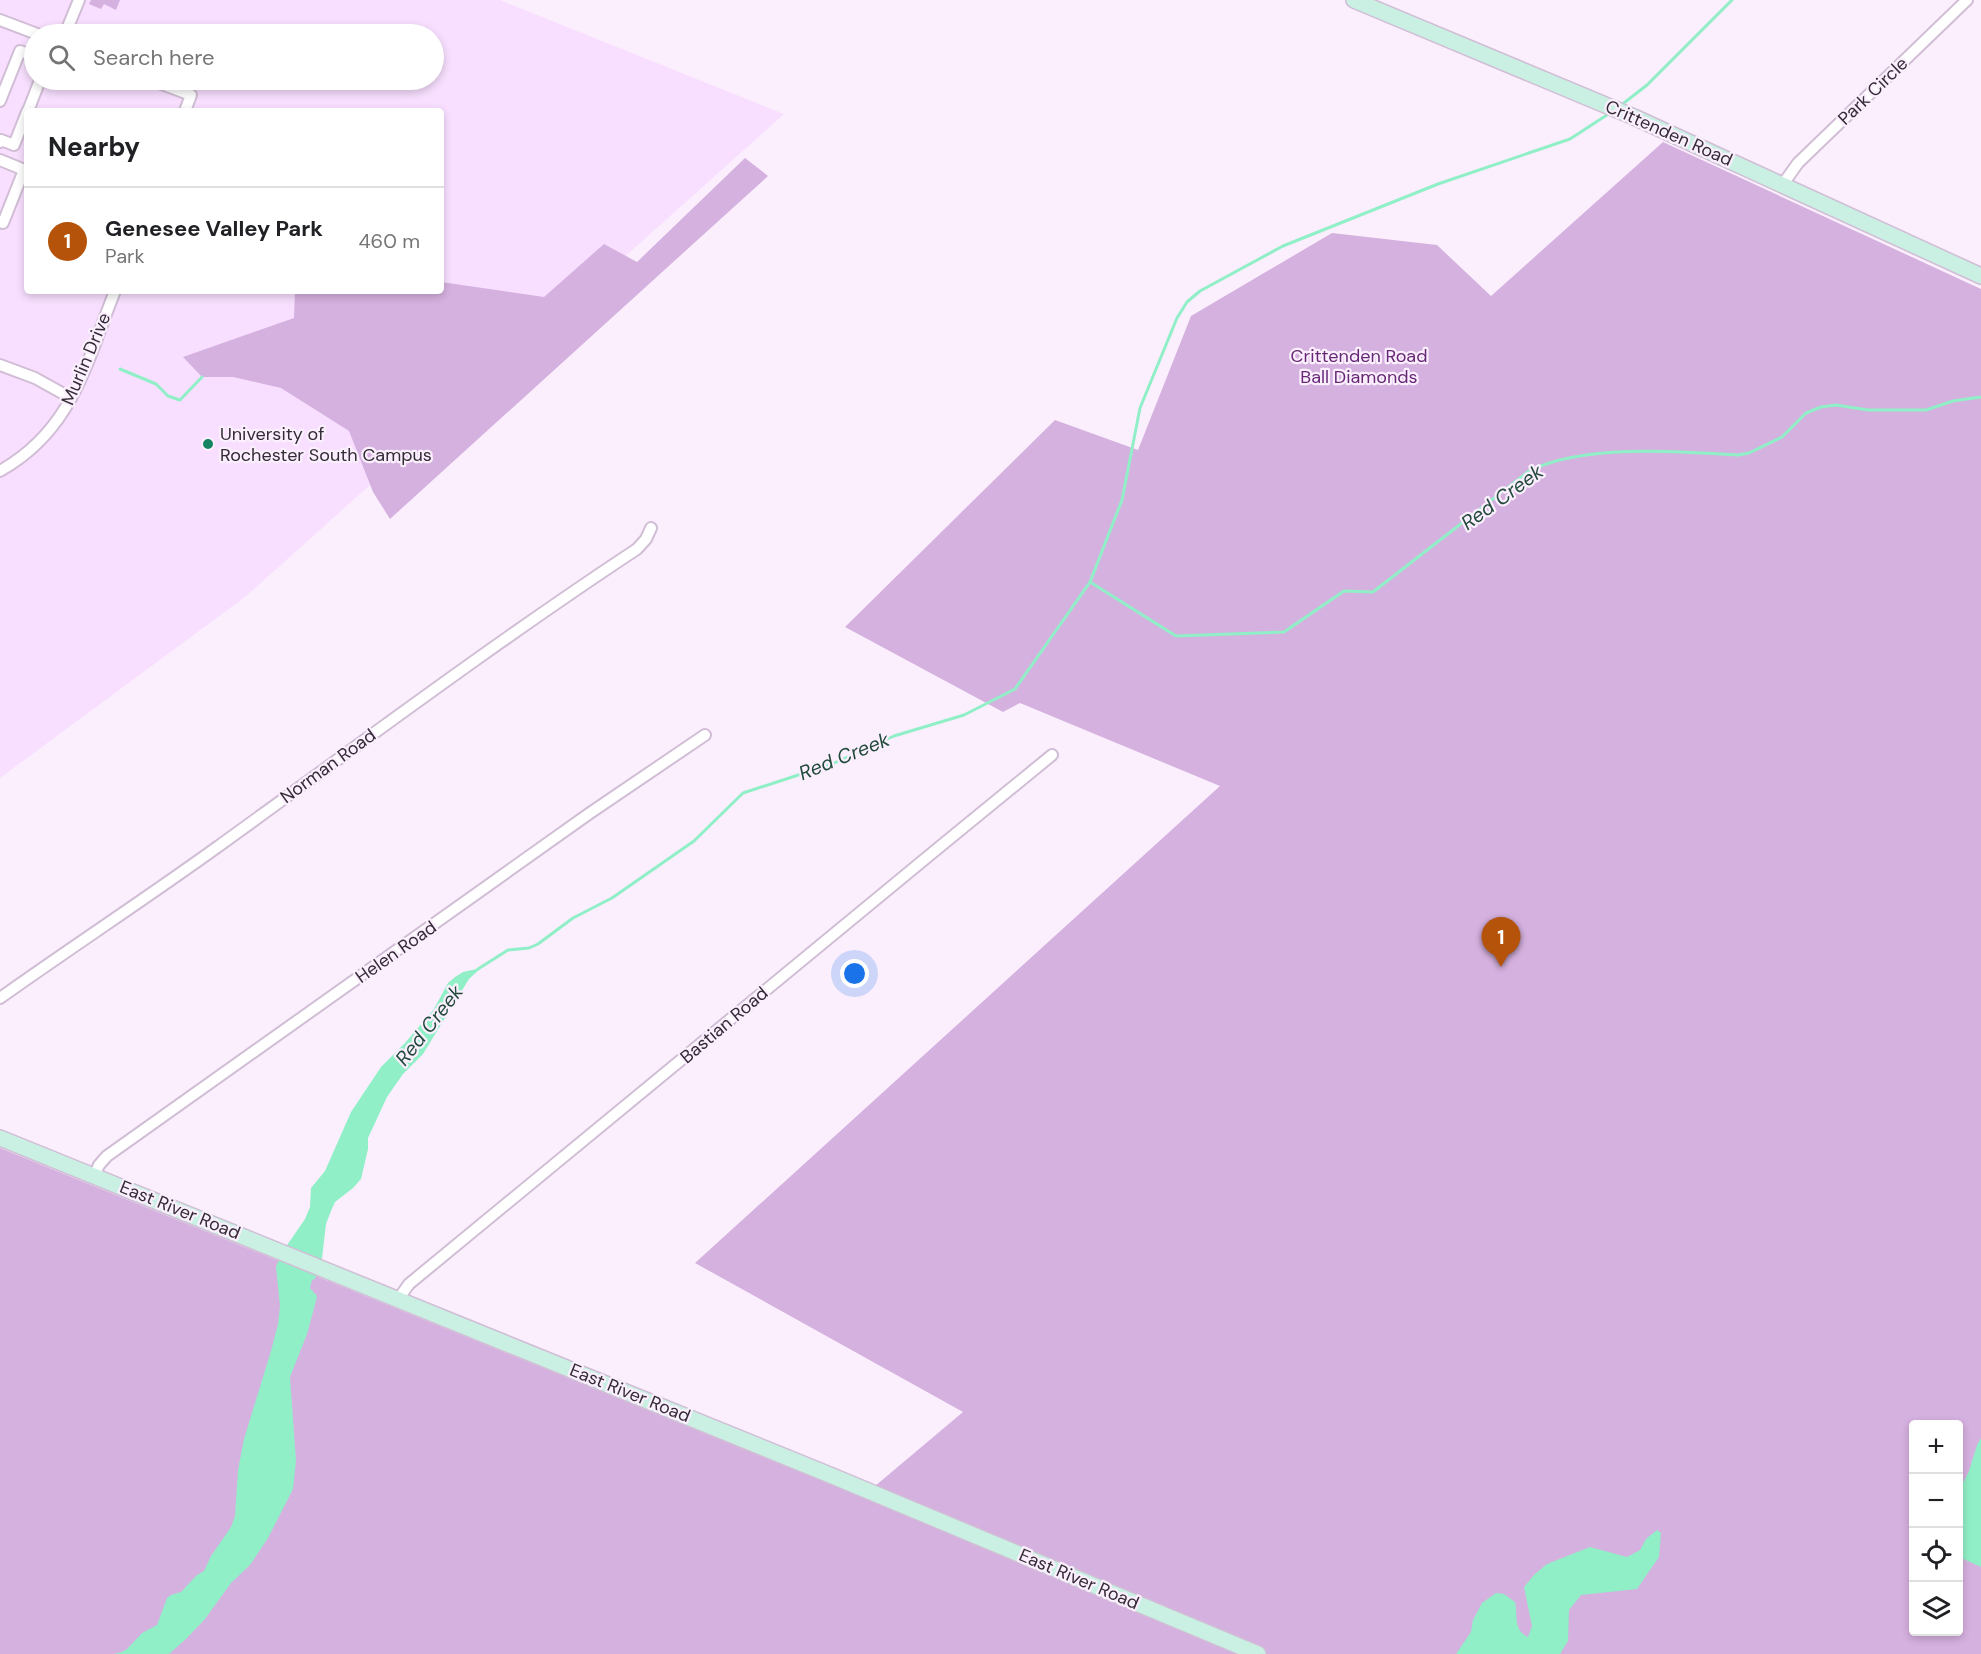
<!DOCTYPE html>
<html lang="en">
<head>
<meta charset="utf-8">
<style>
	body { margin:0; font-family:"DM Sans",sans-serif; background:#f2f2f2; color:#202124 }
	.controls { position:absolute; right:18px; bottom:18px; display:grid; overflow:hidden; border-radius:6px; box-shadow:0 3px 9px #0003 }
	.controls button { width:54px; height:54px; display:grid; place-items:center; padding:0; border:0; border-bottom:2px solid #e0e0e0; background:#fff; color:#202124; font:30px sans-serif }
	.you { position:absolute; left:855px; top:974px; width:21px; height:21px; margin:-15px; border:4px solid #fff; border-radius:50%; background:#1a73e8; box-shadow:0 0 0 9px #1a73e833 }
	.badge { display:grid; place-items:center; width:39px; height:39px; border-radius:50%; background:#b45309; color:#fff; font-size:20px; font-weight:700 }
	.pin { position:absolute; translate:-50% -50px; filter:drop-shadow(0 2px 3px #0008) }
	.pin::after { content:''; position:absolute; top:32px; width:21px; height:18px; background:inherit; clip-path:polygon(0 0,100% 0,50% 100%) }
	.list { margin:0; padding:0; list-style:none }
	h2 { display:flex; justify-content:space-between; align-items:center; height:78px; margin:0; padding:0 24px; font-size:26px }
	h2 small { font-size:20px; font-weight:400; color:#757577 }
	.list li { display:grid; grid-template-columns:39px 1fr auto; gap:18px; align-items:center; box-sizing:border-box; height:108px; padding:0 24px; border-top:2px solid #e0e0e0 }
	.list b { display:block; font-size:22px; white-space:nowrap }
	.list p { margin:0; font-size:20px; white-space:nowrap; color:#757577 }
	.list em { font-size:20px; font-style:normal; color:#757577 }
	.icon { flex:none; width:33px; height:33px; fill:none; stroke:currentColor; stroke-width:2; stroke-linecap:round; stroke-linejoin:round }
	.map { position:relative; flex:none; width:1981px; height:1654px; overflow:hidden }
	.search { position:absolute; background:#fff; box-shadow:0 3px 9px #0003; left:24px; top:24px; width:420px; height:66px; display:flex; align-items:center; gap:15px; box-sizing:border-box; padding:0 21px; border-radius:33px; color:#757577; font-size:22px }
	.panel { position:absolute; background:#fff; box-shadow:0 3px 9px #0003; left:24px; top:108px; width:420px; height:186px; border-radius:6px }
	.map>svg:first-child { display:block }
	.built { fill:#f8dfff; fill-rule:evenodd }
	.green { fill:#d5b1df; fill-rule:evenodd }
	.water { fill:#90efc7 }
	.lines { fill:none; stroke-linecap:round; stroke-linejoin:round }
	.stream { stroke:#90efc7; stroke-width:3 }
	.street-casing { stroke:#d1bed6; stroke-width:14 }
	.secondary-casing { stroke:#d1bed6; stroke-width:18 }
	.street { stroke:#fff; stroke-width:10 }
	.secondary { stroke:#c9f0e2; stroke-width:15 }
	.poi-dot { fill:#168461; stroke:#fbeffe; stroke-width:2 }
	.labels { text-anchor:middle; stroke-width:4.5; stroke-linejoin:round; paint-order:stroke }
	.street-label { font-size:18px; fill:#332b35; stroke:#fbeffe }
	.park-label { font-size:18px; fill:#662875; stroke:#fbeffe }
	.poi-label { font-size:18px; fill:#332b35; stroke:#fbeffe; text-anchor:start }
	.water-label { font-size:20px; font-style:italic; fill:#214a3a; stroke:#fbeffe }
</style>
</head>
<body>
<div class="map">
<svg width="1981" height="1654" viewBox="0 0 1981 1654">
	<rect width="100%" height="100%" fill="#fbeffe"/>
	<path class="built" d="M 0,0 L 500,0 L 784,114 L 245,597 L 0,778 ZM 34,34 L 434,34 L 434,80 L 34,80 ZM 27,111 L 441,111 L 441,291 L 27,291 Z"/>
	<g class="green">
		<polygon points="91,0 120,0 116,10 104,4 101,9 89,4"/>
		<path d="M 1663,142 L 1981,289 L 1981,1654 L 0,1654 L 0,1148 L 862,1497 L 963,1412 L 695,1263 L 1220,786 L 1020,703 L 1003,712 L 845,627 L 1055,420 L 1138,450 L 1191,316 L 1332,233 L 1437,245 L 1491,296 ZM 1914,1424 L 1958,1424 L 1958,1632 L 1914,1632 Z"/>
		<polygon points="745,158 768,176 390,519 373,492 349,431 281,388 233,377 202,377 183,357 294,318 295,291 441,291 441,282 544,297 604,244 637,262"/>
	</g>
	<g class="water">
		<polygon points="481,968 469,979 423,1054 403,1074 387,1097 368,1138 368,1149 361,1179 353,1188 335,1202 331,1211 326,1224 322,1258 315,1279 312,1280 310,1288 317,1296 316,1301 307,1334 290,1377 296,1461 293,1489 268,1538 250,1565 231,1583 205,1619 186,1639 169,1654 114,1654 122,1652 127,1649 142,1633 157,1625 167,1598 171,1595 181,1592 197,1575 204,1571 211,1556 231,1527 235,1516 238,1470 244,1439 271,1351 278,1324 280,1306 276,1267 281,1254 305,1219 310,1207 311,1188 325,1171 351,1112 381,1067 405,1043 434,1009 448,983 455,977 463,972"/>
		<polygon points="1981,1438 1981,1567 1959,1557 1959,1491 1969,1471 1977,1445"/>
		<path d="M 1657,1530 L 1661,1533 L 1659,1557 L 1637,1589 L 1581,1595 L 1569,1610 L 1568,1641 L 1560,1654 L 1456,1654 L 1471,1632 L 1473,1620 L 1482,1603 L 1496,1593 L 1504,1594 L 1515,1602 C 1518,1616 1513,1630 1528,1637 L 1532,1626 L 1524,1587 L 1535,1574 L 1547,1564 L 1590,1547 L 1627,1557 L 1640,1550 L 1646,1539 Z"/>
	</g>
	<g class="lines">
		<g class="stream">
			<polyline points="1620,106 1647,85 1732,0"/>
			<polyline points="120,369 156,384 168,396 180,400 202,377"/>
			<path d="M 1090,582 L 1176,636 L 1284,632 L 1344,591 L 1373,592 L 1529,471 C 1583,444 1678,451 1738,455 L 1749,453 L 1782,437 L 1806,413 L 1821,407 L 1836,405 L 1868,410 L 1926,410 L 1953,401 L 1981,397"/>
			<polyline points="478,969 508,950 529,948 538,944 573,918 612,898 694,841 743,793 832,764 894,736 964,715 1015,689 1090,582 1122,500 1140,408 1177,318 1187,302 1200,291 1283,246 1438,184 1570,139 1610,113"/>
		</g>
		<defs>
			<g id="street">
				<polyline points="0,20 37,34"/>
				<polyline points="65,34 79,0"/>
				<polyline points="151,80 191,95 185,111"/>
				<polyline points="0,101 20,51 34,56"/>
				<polyline points="28,111 40,80"/>
				<polyline points="0,142 1,140 14,145 27,112"/>
				<polyline points="0,160 27,171"/>
				<polyline points="1783,184 1798,163 1967,0"/>
				<polyline points="0,222 3,223 24,170"/>
				<polyline points="0,365 35,378 71,398"/>
				<path d="M 0,471 C 73,430 86,363 115,291"/>
				<path d="M 0,998 C 72,947 145,899 216,848 C 356,747 493,644 637,549 L 646,539 L 651,528"/>
				<polyline points="94,1176 99,1165 107,1156 590,813 705,735"/>
				<path d="M 399,1298 L 409,1284 C 625,1108 837,930 1052,755"/>
			</g>
			<g id="secondary">
				<polyline points="1354,0 1634,117 1981,276"/>
				<polyline points="0,1138 830,1475 1258,1654"/>
			</g>
		</defs>
		<use href="#street" class="street-casing"/>
		<use href="#secondary" class="secondary-casing"/>
		<use href="#street" class="street"/>
		<use href="#secondary" class="secondary"/>
	</g>
	<circle class="poi-dot" cx="208" cy="444" r="6"/>
	<g class="labels">
		<g class="street-label">
			<text transform="translate(1873 91) rotate(-44)" y="6">Park Circle</text>
			<text transform="translate(1669 133) rotate(24)" y="6">Crittenden Road</text>
			<text transform="translate(86 359) rotate(-67)" y="6">Murlin Drive</text>
			<text transform="translate(328 766) rotate(-36)" y="6">Norman Road</text>
			<text transform="translate(396 952) rotate(-35)" y="6">Helen Road</text>
			<text transform="translate(724 1025) rotate(-40)" y="6">Bastian Road</text>
			<text transform="translate(180 1210) rotate(22)" y="6">East River Road</text>
			<text transform="translate(630 1393) rotate(22)" y="6">East River Road</text>
			<text transform="translate(1079 1579) rotate(23)" y="6">East River Road</text>
		</g>
		<g class="park-label">
			<text x="1359" y="362">Crittenden Road<tspan x="1359" dy="21">Ball Diamonds</tspan></text>
		</g>
		<g class="poi-label">
			<text x="220" y="440">University of<tspan x="220" dy="21">Rochester South Campus</tspan></text>
		</g>
		<g class="water-label">
			<text transform="translate(1502 497) rotate(-36)" y="7">Red Creek</text>
			<text transform="translate(844 756) rotate(-22)" y="7">Red Creek</text>
			<text transform="translate(429 1025) rotate(-52)" y="7">Red Creek</text>
		</g>
	</g>
</svg>
<div class="controls">
<button>+</button>
<button>−</button>
<button><svg class="icon" aria-label="locate" viewBox="0 0 24 24"><circle cx="12" cy="12" r="6"/><path d="M12 2v4M12 18v4M2 12h4M18 12h4"/></svg></button>
<button><svg class="icon" aria-label="layers" viewBox="0 0 24 24"><path d="M12 4l9 5-9 5-9-5zM3 14l9 5 9-5"/></svg></button>
</div>
<div class="you"></div>
<div class="pin badge" style="left:1501px;top:967px">1</div>
<div class="search"><svg class="icon" aria-label="search" viewBox="0 0 24 24"><circle cx="10" cy="10" r="6"/><path d="M15 15l6 6"/></svg>Search here</div>
<section class="panel">
<h2>Nearby<small></small></h2>
<ul class="list">
<li><span class="badge">1</span><div><b>Genesee Valley Park</b><p>Park</p></div><em>460 m</em></li>
</ul>
</section>
</div>
</body>
</html>
